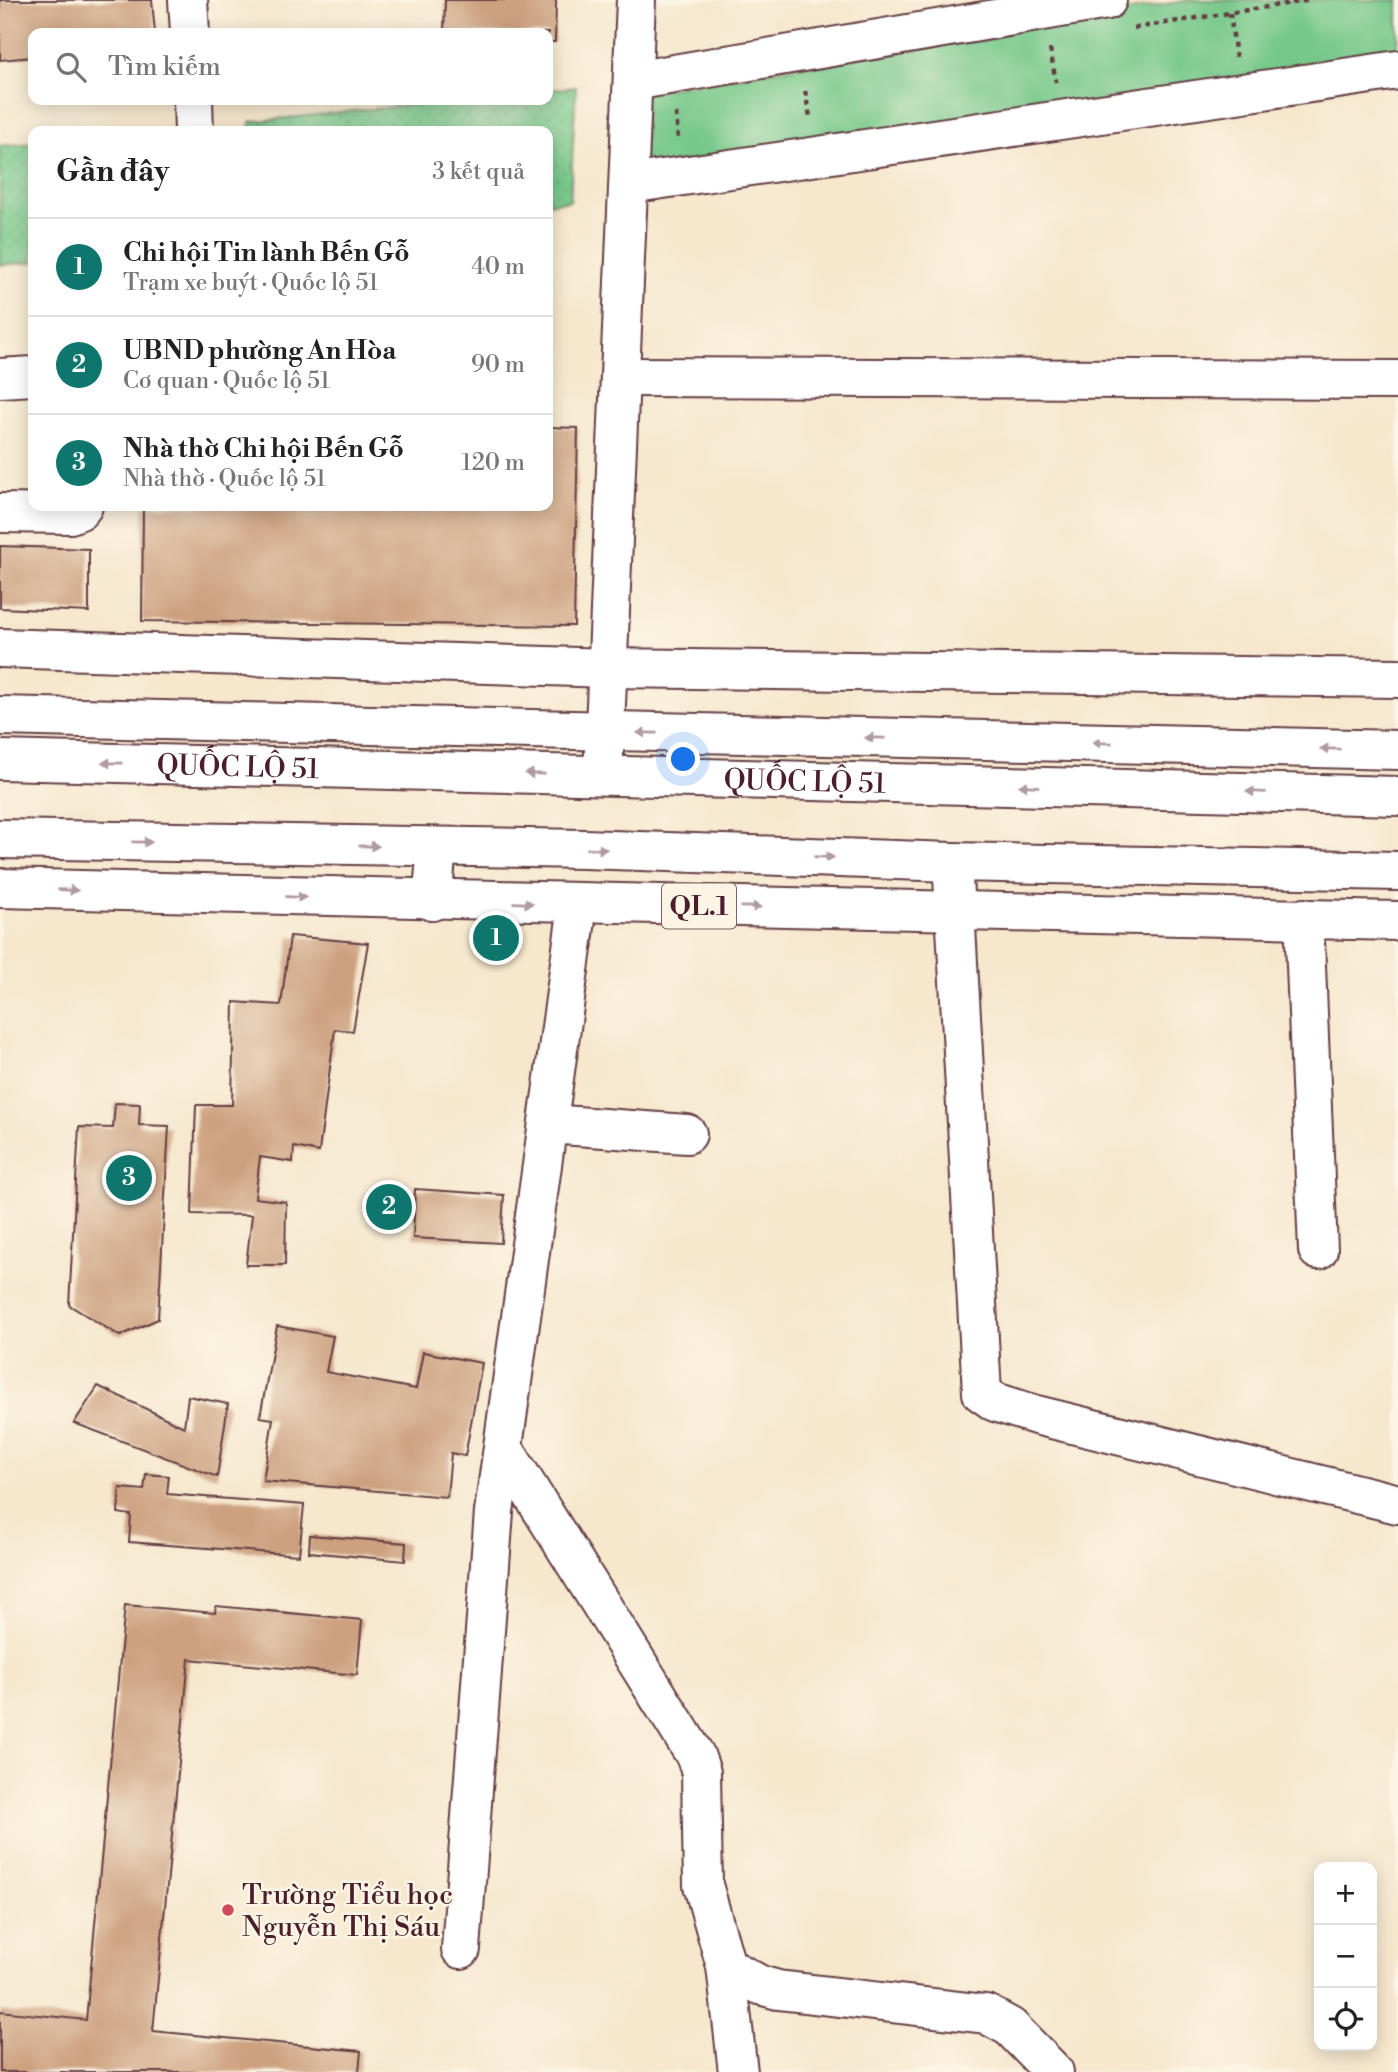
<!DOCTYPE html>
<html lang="vi">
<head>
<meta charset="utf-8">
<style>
	body { margin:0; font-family:"Libre Bodoni",serif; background:#f2f2f2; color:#222 }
	.controls { position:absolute; right:21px; bottom:21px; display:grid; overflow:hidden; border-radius:14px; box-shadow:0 4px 18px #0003 }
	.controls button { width:63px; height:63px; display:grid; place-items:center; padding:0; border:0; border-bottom:2px solid #e0e0e0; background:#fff; color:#222; font:35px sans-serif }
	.you { position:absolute; left:684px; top:760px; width:24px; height:24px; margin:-18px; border:5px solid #fff; border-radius:50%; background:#1a73e8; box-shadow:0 0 0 10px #1a73e833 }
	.badge { display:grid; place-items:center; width:46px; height:46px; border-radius:50%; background:#0f766e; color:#fff; font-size:23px; font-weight:700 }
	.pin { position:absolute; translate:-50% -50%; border:4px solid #fff; box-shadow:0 2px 7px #0006 }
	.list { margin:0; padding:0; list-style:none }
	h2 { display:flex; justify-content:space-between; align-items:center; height:91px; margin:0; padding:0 28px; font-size:30px }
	h2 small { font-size:23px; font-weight:400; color:#767676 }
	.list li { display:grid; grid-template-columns:46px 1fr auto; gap:21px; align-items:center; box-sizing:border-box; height:98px; padding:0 28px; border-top:2px solid #e0e0e0 }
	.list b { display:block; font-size:26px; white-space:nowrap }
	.list p { margin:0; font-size:23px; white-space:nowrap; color:#767676 }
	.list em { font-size:23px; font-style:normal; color:#767676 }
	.icon { flex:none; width:38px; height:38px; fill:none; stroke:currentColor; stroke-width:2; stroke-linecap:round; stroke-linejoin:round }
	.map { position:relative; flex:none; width:1398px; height:2072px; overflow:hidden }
	.search { position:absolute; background:#fff; box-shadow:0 4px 18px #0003; left:28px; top:28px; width:525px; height:77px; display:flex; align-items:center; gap:18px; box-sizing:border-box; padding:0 24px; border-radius:14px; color:#767676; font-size:26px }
	.panel { position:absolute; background:#fff; box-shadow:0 4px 18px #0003; left:28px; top:126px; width:525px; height:385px; border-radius:14px }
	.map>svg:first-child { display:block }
	.grass { fill:url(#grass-dots); stroke:#60745a; stroke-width:2 }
	.green { fill:#76c88a; stroke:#60745a; stroke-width:2 }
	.building { fill:#cda180 }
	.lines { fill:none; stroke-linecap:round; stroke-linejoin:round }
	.minor-casing { stroke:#643d43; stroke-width:42 }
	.major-casing { stroke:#643d43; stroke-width:42 }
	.highway-casing { stroke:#643d43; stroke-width:42 }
	.path { stroke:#643d43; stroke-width:4.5; stroke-dasharray:5 5; stroke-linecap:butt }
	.minor { stroke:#fff; stroke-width:38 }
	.major { stroke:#fff; stroke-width:38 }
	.highway { stroke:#fff; stroke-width:38 }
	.oneway { fill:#ae9aa0 }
	.poi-dot { fill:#d1495b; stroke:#fcf5e5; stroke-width:2.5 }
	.labels { text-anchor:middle; stroke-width:5; stroke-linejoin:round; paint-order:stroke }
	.shield { fill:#fcf5e5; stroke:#7f5f63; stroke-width:2 }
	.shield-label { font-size:26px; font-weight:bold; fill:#4a1f2b }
	.street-label { font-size:28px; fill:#4a1f2b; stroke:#fcf5e5 }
	.poi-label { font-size:28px; fill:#4a1f2b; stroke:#fcf5e5; text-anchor:start }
</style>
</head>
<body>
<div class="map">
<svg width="1398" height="2072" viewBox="0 0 1398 2072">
	<defs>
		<pattern id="grass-dots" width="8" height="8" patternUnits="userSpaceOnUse" patternTransform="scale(1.75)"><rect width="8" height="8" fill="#76c88a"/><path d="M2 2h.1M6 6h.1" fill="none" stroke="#68ab77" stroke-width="1.8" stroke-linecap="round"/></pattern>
	</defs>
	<rect width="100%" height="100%" fill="#fcf5e5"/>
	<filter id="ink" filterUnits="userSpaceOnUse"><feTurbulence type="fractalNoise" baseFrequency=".0143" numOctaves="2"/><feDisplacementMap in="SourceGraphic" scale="14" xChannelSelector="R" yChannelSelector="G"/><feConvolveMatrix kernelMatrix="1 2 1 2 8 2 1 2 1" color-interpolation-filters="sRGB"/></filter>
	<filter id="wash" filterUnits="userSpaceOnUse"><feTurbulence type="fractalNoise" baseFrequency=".00686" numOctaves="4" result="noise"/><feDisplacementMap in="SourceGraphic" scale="28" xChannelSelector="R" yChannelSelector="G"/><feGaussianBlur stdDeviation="1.57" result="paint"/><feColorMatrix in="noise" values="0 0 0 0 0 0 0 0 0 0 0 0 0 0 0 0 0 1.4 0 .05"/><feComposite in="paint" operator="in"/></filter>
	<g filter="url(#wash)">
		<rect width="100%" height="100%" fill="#f6e7cd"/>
		<g class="grass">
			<polygon points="576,87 570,201 548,203 548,131 250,131 250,122 456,100 548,100 548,90"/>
			<polygon points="33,143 33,262 0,265 0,146"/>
		</g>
		<polygon class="green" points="1190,0 1398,0 1398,56 643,169 645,92"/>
		<g id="blocks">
			<g class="building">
				<polygon points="0,0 152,0 155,33 33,33 33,57 0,60"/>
				<polygon points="445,0 556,0 555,42 548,42 548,33 444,33"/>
				<polygon points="548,427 578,428 574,626 142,621 143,506 548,506"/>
				<polygon points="0,546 89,549 89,612 0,608"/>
				<polygon points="290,936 368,943 353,1031 335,1029 319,1152 294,1147 293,1162 260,1157 255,1198 286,1202 285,1265 246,1265 252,1215 192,1214 196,1105 232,1105 234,1002 281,1005"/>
				<polygon points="115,1103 140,1104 139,1125 169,1126 158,1319 120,1336 69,1305 79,1127 113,1128"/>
				<polygon points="415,1189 504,1195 501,1243 413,1238"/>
				<polygon points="277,1326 333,1336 326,1372 416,1389 423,1352 482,1363 465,1456 451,1453 447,1497 263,1481 273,1419 260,1417"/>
				<polygon points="98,1386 184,1427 188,1396 228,1404 217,1477 74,1423"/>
				<polygon points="146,1474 169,1476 167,1494 304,1505 299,1555 129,1542 131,1515 118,1513 120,1488 144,1490"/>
				<polygon points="310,1535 406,1543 405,1561 309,1552"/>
				<polygon points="125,1605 215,1613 216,1606 362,1620 357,1675 189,1659 153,2031 361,2051 359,2072 0,2072 0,2011 86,2020"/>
			</g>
		</g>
	</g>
	<g filter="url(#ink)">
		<use href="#blocks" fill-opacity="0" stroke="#643d43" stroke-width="2"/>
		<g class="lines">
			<defs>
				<g id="minor">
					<polyline points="188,0 190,33"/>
					<polyline points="633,81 1107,0"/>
					<polyline points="193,100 194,131"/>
					<polyline points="629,184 1398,70"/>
					<polyline points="620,377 1398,380"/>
					<polyline points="0,378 33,376"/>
					<polyline points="0,513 70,514 80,510 83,506"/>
					<polyline points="0,648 609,668 1398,678"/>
					<polyline points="603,775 636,0"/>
					<polyline points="432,901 437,848"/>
					<polyline points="955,909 982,1393 995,1402 1036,1415 1398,1504"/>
					<polyline points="1304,918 1318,1250"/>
					<polyline points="548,1124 687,1134"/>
					<polyline points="504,1449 695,1755 701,1772 703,1885 726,1966 738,2072"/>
					<polyline points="461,1949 494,1512 578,905"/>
					<polyline points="726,1966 760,1985 778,1990 986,2014 1010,2027 1054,2072"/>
				</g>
				<g id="major">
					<polyline points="0,716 1398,750"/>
					<path d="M 0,888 C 466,903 932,908 1398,921"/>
				</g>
				<g id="highway">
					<path id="s1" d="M 0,760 L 1398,796"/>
					<polyline points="0,839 584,849 952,862 1398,871"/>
					<polyline points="952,862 955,909"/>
				</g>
			</defs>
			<use href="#minor" class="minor-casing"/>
			<use href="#major" class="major-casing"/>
			<use href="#highway" class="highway-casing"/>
			<g class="path">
				<polyline points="1230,13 1236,57"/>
				<polyline points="1134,28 1311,0"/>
				<polyline points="1050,49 1056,82"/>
				<polyline points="805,91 810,117"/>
				<polyline points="676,113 678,139"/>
			</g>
			<use href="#minor" class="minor"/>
			<use href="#major" class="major"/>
			<use href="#highway" class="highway"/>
		</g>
		<defs><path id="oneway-solid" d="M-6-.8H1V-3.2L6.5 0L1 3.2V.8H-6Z" transform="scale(1.75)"/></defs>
		<g class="oneway">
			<use href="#oneway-solid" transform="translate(647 733) rotate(-179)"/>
			<use href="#oneway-solid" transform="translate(875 738) rotate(-179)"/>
			<use href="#oneway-solid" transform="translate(1102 743) rotate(-179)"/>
			<use href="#oneway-solid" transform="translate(1330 749) rotate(-179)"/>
			<use href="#oneway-solid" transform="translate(112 763) rotate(-179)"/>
			<use href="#oneway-solid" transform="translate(535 774) rotate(-179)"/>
			<use href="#oneway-solid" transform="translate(1029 786) rotate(-178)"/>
			<use href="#oneway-solid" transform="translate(1256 792) rotate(-178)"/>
			<use href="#oneway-solid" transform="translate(142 842) rotate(1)"/>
			<use href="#oneway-solid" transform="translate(369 846) rotate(1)"/>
			<use href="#oneway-solid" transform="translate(597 849) rotate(2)"/>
			<use href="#oneway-solid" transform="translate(824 857) rotate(2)"/>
			<use href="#oneway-solid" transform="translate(68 890) rotate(2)"/>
			<use href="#oneway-solid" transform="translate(296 897) rotate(2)"/>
			<use href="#oneway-solid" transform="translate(523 903) rotate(2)"/>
			<use href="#oneway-solid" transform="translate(751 907) rotate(1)"/>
		</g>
	</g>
	<circle class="poi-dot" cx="228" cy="1910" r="7"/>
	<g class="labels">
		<rect class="shield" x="662" y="883.5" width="74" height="45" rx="5"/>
		<g class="shield-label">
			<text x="699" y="915">QL.1</text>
		</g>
		<g class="street-label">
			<text dy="10" stroke="none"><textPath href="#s1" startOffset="238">QUỐC LỘ 51</textPath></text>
			<text dy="10" stroke="none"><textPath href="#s1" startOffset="805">QUỐC LỘ 51</textPath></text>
		</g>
		<g class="poi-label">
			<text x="242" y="1904">Trường Tiểu học<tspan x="242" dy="32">Nguyễn Thị Sáu</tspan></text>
		</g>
	</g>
</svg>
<div class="controls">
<button>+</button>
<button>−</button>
<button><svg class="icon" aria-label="locate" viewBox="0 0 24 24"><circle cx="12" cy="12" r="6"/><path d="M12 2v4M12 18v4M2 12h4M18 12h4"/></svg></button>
</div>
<div class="you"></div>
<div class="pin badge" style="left:496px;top:938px">1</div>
<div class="pin badge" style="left:389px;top:1207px">2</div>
<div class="pin badge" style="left:129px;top:1178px">3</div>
<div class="search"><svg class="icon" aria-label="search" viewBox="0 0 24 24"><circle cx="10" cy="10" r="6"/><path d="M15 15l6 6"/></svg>Tìm kiếm</div>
<section class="panel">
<h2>Gần đây<small>3 kết quả</small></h2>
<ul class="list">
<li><span class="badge">1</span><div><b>Chi hội Tin lành Bến Gỗ</b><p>Trạm xe buýt · Quốc lộ 51</p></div><em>40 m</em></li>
<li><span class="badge">2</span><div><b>UBND phường An Hòa</b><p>Cơ quan · Quốc lộ 51</p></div><em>90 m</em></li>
<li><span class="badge">3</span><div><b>Nhà thờ Chi hội Bến Gỗ</b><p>Nhà thờ · Quốc lộ 51</p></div><em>120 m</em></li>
</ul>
</section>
</div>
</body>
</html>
